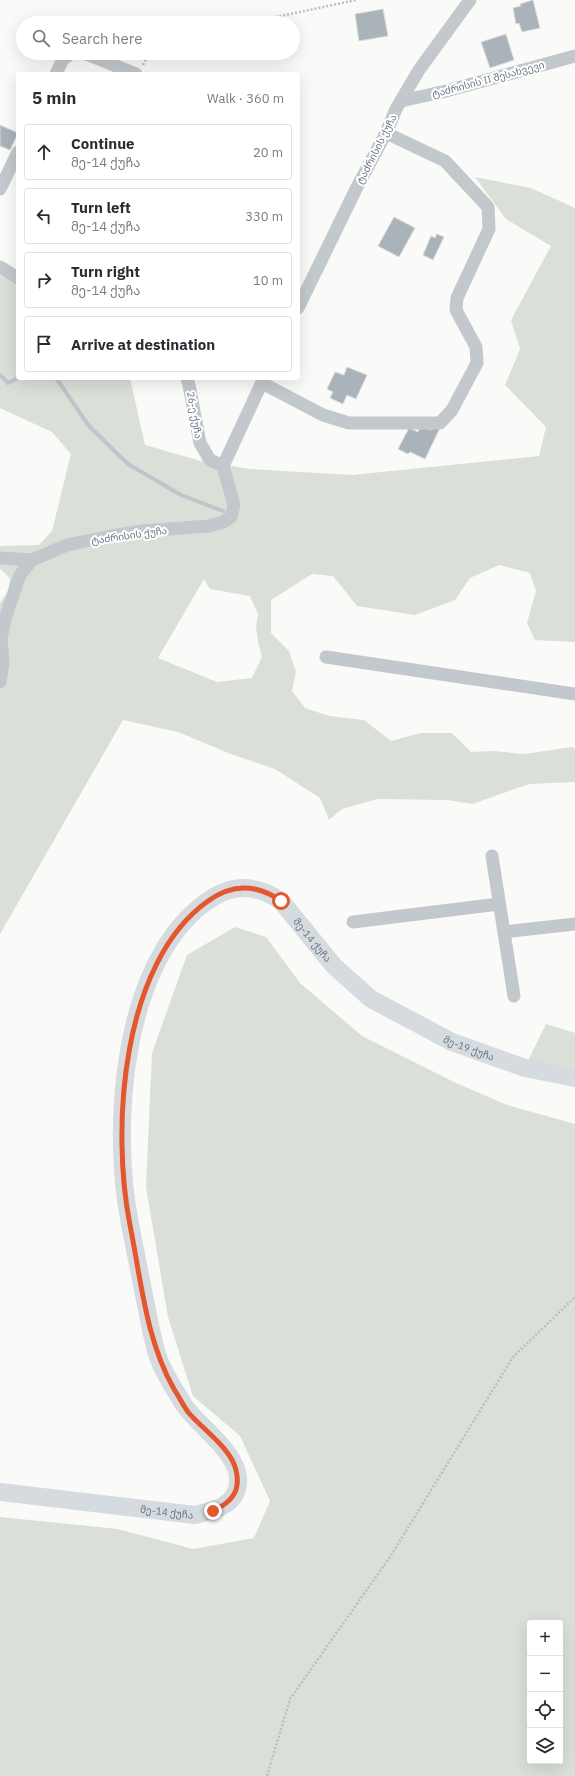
<!DOCTYPE html>
<html lang="en">
<head>
<meta charset="utf-8">
<style>
	body { margin:0; font-family:"IBM Plex Sans","Noto Sans Georgian",sans-serif; background:#f7f7f7; color:#2b2b33 }
	.controls { position:absolute; right:12px; bottom:12px; display:grid; overflow:hidden; border-radius:4px; box-shadow:0 4px 16px #0002 }
	.controls button { width:36px; height:36px; display:grid; place-items:center; padding:0; border:0; border-bottom:1px solid #e1e1e2; background:#fff; color:#2b2b33; font:20px sans-serif }
	.stop { position:absolute; width:12px; height:12px; margin:-9px; border:3px solid #e4572e; border-radius:50%; background:#fff }
	.stop.end { background:#e4572e; border-color:#fff; box-shadow:0 1px 4px #0008 }
	.list { margin:0; padding:0; list-style:none }
	h2 { display:flex; justify-content:space-between; align-items:center; height:52px; margin:0; padding:0 16px; font-size:17px }
	h2 small { font-size:13px; font-weight:400; color:#7c7c81 }
	.list li { display:grid; grid-template-columns:26px 1fr auto; gap:12px; align-items:center; box-sizing:border-box; height:56px; margin:0 8px 8px; padding:0 8px; border:1px solid #e1e1e2; border-radius:4px }
	.list b { display:block; font-size:15px; white-space:nowrap }
	.list p { margin:0; font-size:13px; white-space:nowrap; color:#7c7c81 }
	.list em { font-size:13px; font-style:normal; color:#7c7c81 }
	.icon { flex:none; width:22px; height:22px; fill:none; stroke:currentColor; stroke-width:2; stroke-linecap:round; stroke-linejoin:round }
	.map { position:relative; flex:none; width:575px; height:1776px; overflow:hidden }
	.search { position:absolute; background:#fff; box-shadow:0 4px 16px #0002; left:16px; top:16px; width:284px; height:44px; display:flex; align-items:center; gap:10px; box-sizing:border-box; padding:0 14px; border-radius:22px; color:#7c7c81; font-size:15px }
	.panel { position:absolute; background:#fff; box-shadow:0 4px 16px #0002; left:16px; top:72px; width:284px; height:308px; border-radius:4px }
	.map>svg:first-child { display:block }
	.green { fill:#dadfd7; fill-rule:evenodd }
	.lines { fill:none; stroke-linecap:round; stroke-linejoin:round }
	.stream { stroke:#bbc7cb; stroke-width:4 }
	.building { fill:#aab3b9; stroke:#dcdcda }
	.path { stroke:#bbbfc2; stroke-width:2.5; stroke-dasharray:2 2; stroke-linecap:butt }
	.street { stroke:#c3c8cc; stroke-width:13 }
	.secondary { stroke:#d6dbdf; stroke-width:18 }
	.route { stroke:#e4572e; stroke-width:5 }
	.labels { text-anchor:middle; stroke-width:4; stroke-linejoin:round; paint-order:stroke }
	.street-label { font-size:10px; fill:#657683; stroke:#fff }
</style>
</head>
<body>
<div class="map">
<svg width="575" height="1776" viewBox="0 0 575 1776">
	<rect width="100%" height="100%" fill="#fafaf8"/>
	<g class="green">
		<path d="M 475,177 L 531,188 L 575,208 L 575,642 L 535,640 L 527,623 L 536,591 L 530,573 L 499,565 L 470,578 L 455,600 L 415,615 L 357,606 L 333,576 L 312,574 L 271,600 L 271,633 L 289,651 L 296,672 L 292,691 L 305,708 L 329,716 L 364,720 L 391,741 L 421,733 L 452,733 L 471,752 L 494,751 L 524,754 L 572,747 L 575,749 L 575,782 L 529,784 L 472,804 L 448,800 L 377,799 L 342,809 L 329,820 L 320,798 L 275,769 L 231,754 L 178,732 L 123,720 L 0,934 L 0,603 L 8,591 L 10,578 L 0,569 L 0,546 L 39,545 L 52,531 L 71,454 L 52,432 L 0,408 L 0,275 L 18,285 L 18,378 L 130,378 L 145,445 L 201,461 L 250,469 L 352,475 L 539,456 L 546,427 L 505,385 L 520,349 L 511,320 L 551,246 L 506,219 ZM 204,579 L 210,589 L 250,596 L 258,614 L 256,627 L 258,642 L 262,657 L 252,678 L 217,682 L 158,658 Z"/>
		<path d="M 235,927 L 266,937 L 300,983 L 362,1036 L 454,1082 L 507,1105 L 575,1124 L 575,1776 L 0,1776 L 0,1517 L 118,1529 L 193,1549 L 254,1538 L 270,1501 L 240,1436 L 193,1396 L 168,1317 L 146,1187 L 152,1053 L 187,955 ZM 530,1623 L 560,1623 L 560,1761 L 530,1761 Z"/>
		<polygon points="546,1024 575,1033 575,1071 528,1061"/>
	</g>
	<g class="lines">
		<g class="stream">
			<polyline points="0,375 8,383 18,378"/>
			<polyline points="56,378 89,426 128,464 181,495 223,511"/>
		</g>
	</g>
	<g class="building">
		<polygon points="533,0 540,28 522,32 519,23 516,24 513,8 521,6 520,4"/>
		<polygon points="383,9 388,36 359,41 355,14"/>
		<polygon points="506,34 514,60 490,68 481,42"/>
		<polygon points="0,125 18,133 10,150 0,146"/>
		<polygon points="394,217 415,228 399,257 378,246"/>
		<polygon points="437,234 444,237 433,260 423,255 431,236 435,238"/>
		<polygon points="347,367 367,375 356,399 347,395 343,404 330,398 333,392 327,389 335,372 344,375"/>
		<polygon points="421,425 431,430 433,425 440,428 425,459 410,452 408,454 398,449 409,428 418,432"/>
	</g>
	<g class="lines">
		<g class="path">
			<polyline points="248,23 356,0"/>
			<polyline points="143,65 149,53"/>
			<polyline points="267,1776 290,1699 390,1557 513,1357 575,1297"/>
		</g>
		<g class="street">
			<polyline points="84,53 136,74"/>
			<polyline points="56,74 63,59 72,53"/>
			<polyline points="401,101 446,91 575,56"/>
			<polyline points="0,189 18,152"/>
			<polyline points="0,267 18,278"/>
			<polyline points="298,308 357,187 386,133 396,109 419,70 470,0"/>
			<polyline points="187,378 189,385 200,443 210,460 223,466"/>
			<polyline points="262,383 323,415 349,423 440,423 452,410 477,363 476,347 456,310 457,298 489,229 488,207 445,161 386,133"/>
			<polyline points="0,558 32,560"/>
			<polyline points="326,657 575,694"/>
			<polyline points="0,682 3,663 1,638 6,616 20,575 32,560 67,545 111,536 142,531 209,526 223,522 231,517 234,505 223,466 264,378"/>
			<polyline points="492,856 514,996"/>
			<polyline points="353,922 499,904"/>
			<polyline points="504,932 575,924"/>
		</g>
		<path class="secondary" id="s1" d="M 0,1492 L 195,1515 C 213,1511 237,1505 238,1483 C 241,1454 199,1427 184,1405 C 175,1390 164,1374 158,1357 C 152,1339 149,1319 145,1300 C 140,1275 135,1249 130,1224 C 111,1130 121,963 206,902 C 232,883 255,884 281,901 L 334,966 L 371,999 L 452,1042 L 525,1068 L 575,1078"/>
	</g>
	<g class="lines">
		<path class="route" d="M 213,1511 C 232,1502 241,1491 236,1470 C 231,1448 202,1429 188,1412 C 183,1405 179,1397 174,1389 C 146,1340 141,1280 130,1225 C 111,1129 121,963 208,901 C 233,883 257,884 281,901"/>
	</g>
	<g class="labels">
		<g class="street-label">
			<text transform="translate(488 79) rotate(-15)" y="4">ტაძრისის II შესახვევი</text>
			<text transform="translate(376 149) rotate(-63)" y="4">ტაძრისის ქუჩა</text>
			<text transform="translate(195 415) rotate(80)" y="4">26-ე ქუჩა</text>
			<text transform="translate(129 535) rotate(-8)" y="4">ტაძრისის ქუჩა</text>
			<text dy="4" stroke="none"><textPath href="#s1" startOffset="1019">მე-14 ქუჩა</textPath></text>
			<text dy="4" stroke="none"><textPath href="#s1" startOffset="1212">მე-19 ქუჩა</textPath></text>
			<text dy="4" stroke="none"><textPath href="#s1" startOffset="168">მე-14 ქუჩა</textPath></text>
		</g>
	</g>
</svg>
<div class="controls">
<button>+</button>
<button>−</button>
<button><svg class="icon" aria-label="locate" viewBox="0 0 24 24"><circle cx="12" cy="12" r="6"/><path d="M12 2v4M12 18v4M2 12h4M18 12h4"/></svg></button>
<button><svg class="icon" aria-label="layers" viewBox="0 0 24 24"><path d="M12 4l9 5-9 5-9-5zM3 14l9 5 9-5"/></svg></button>
</div>
<div class="stop" style="left:281px;top:901px"></div>
<div class="stop end" style="left:213px;top:1511px"></div>
<div class="search"><svg class="icon" aria-label="search" viewBox="0 0 24 24"><circle cx="10" cy="10" r="6"/><path d="M15 15l6 6"/></svg>Search here</div>
<section class="panel">
<h2>5 min<small>Walk · 360 m</small></h2>
<ul class="list">
<li><svg class="icon" aria-label="ahead" viewBox="0 0 24 24"><path d="M12 20V5M6 11l6-6 6 6"/></svg><div><b>Continue</b><p>მე-14 ქუჩა</p></div><em>20 m</em></li>
<li><svg class="icon" aria-label="left" viewBox="0 0 24 24"><path d="M17 20v-9H6M10 6l-5 5 5 5"/></svg><div><b>Turn left</b><p>მე-14 ქუჩა</p></div><em>330 m</em></li>
<li><svg class="icon" aria-label="right" viewBox="0 0 24 24"><path d="M7 20v-9h11M14 6l5 5-5 5"/></svg><div><b>Turn right</b><p>მე-14 ქუჩა</p></div><em>10 m</em></li>
<li><svg class="icon" aria-label="arrive" viewBox="0 0 24 24"><path d="M6 21V4h12l-3 4 3 4H6"/></svg><div><b>Arrive at destination</b></div></li>
</ul>
</section>
</div>
</body>
</html>
